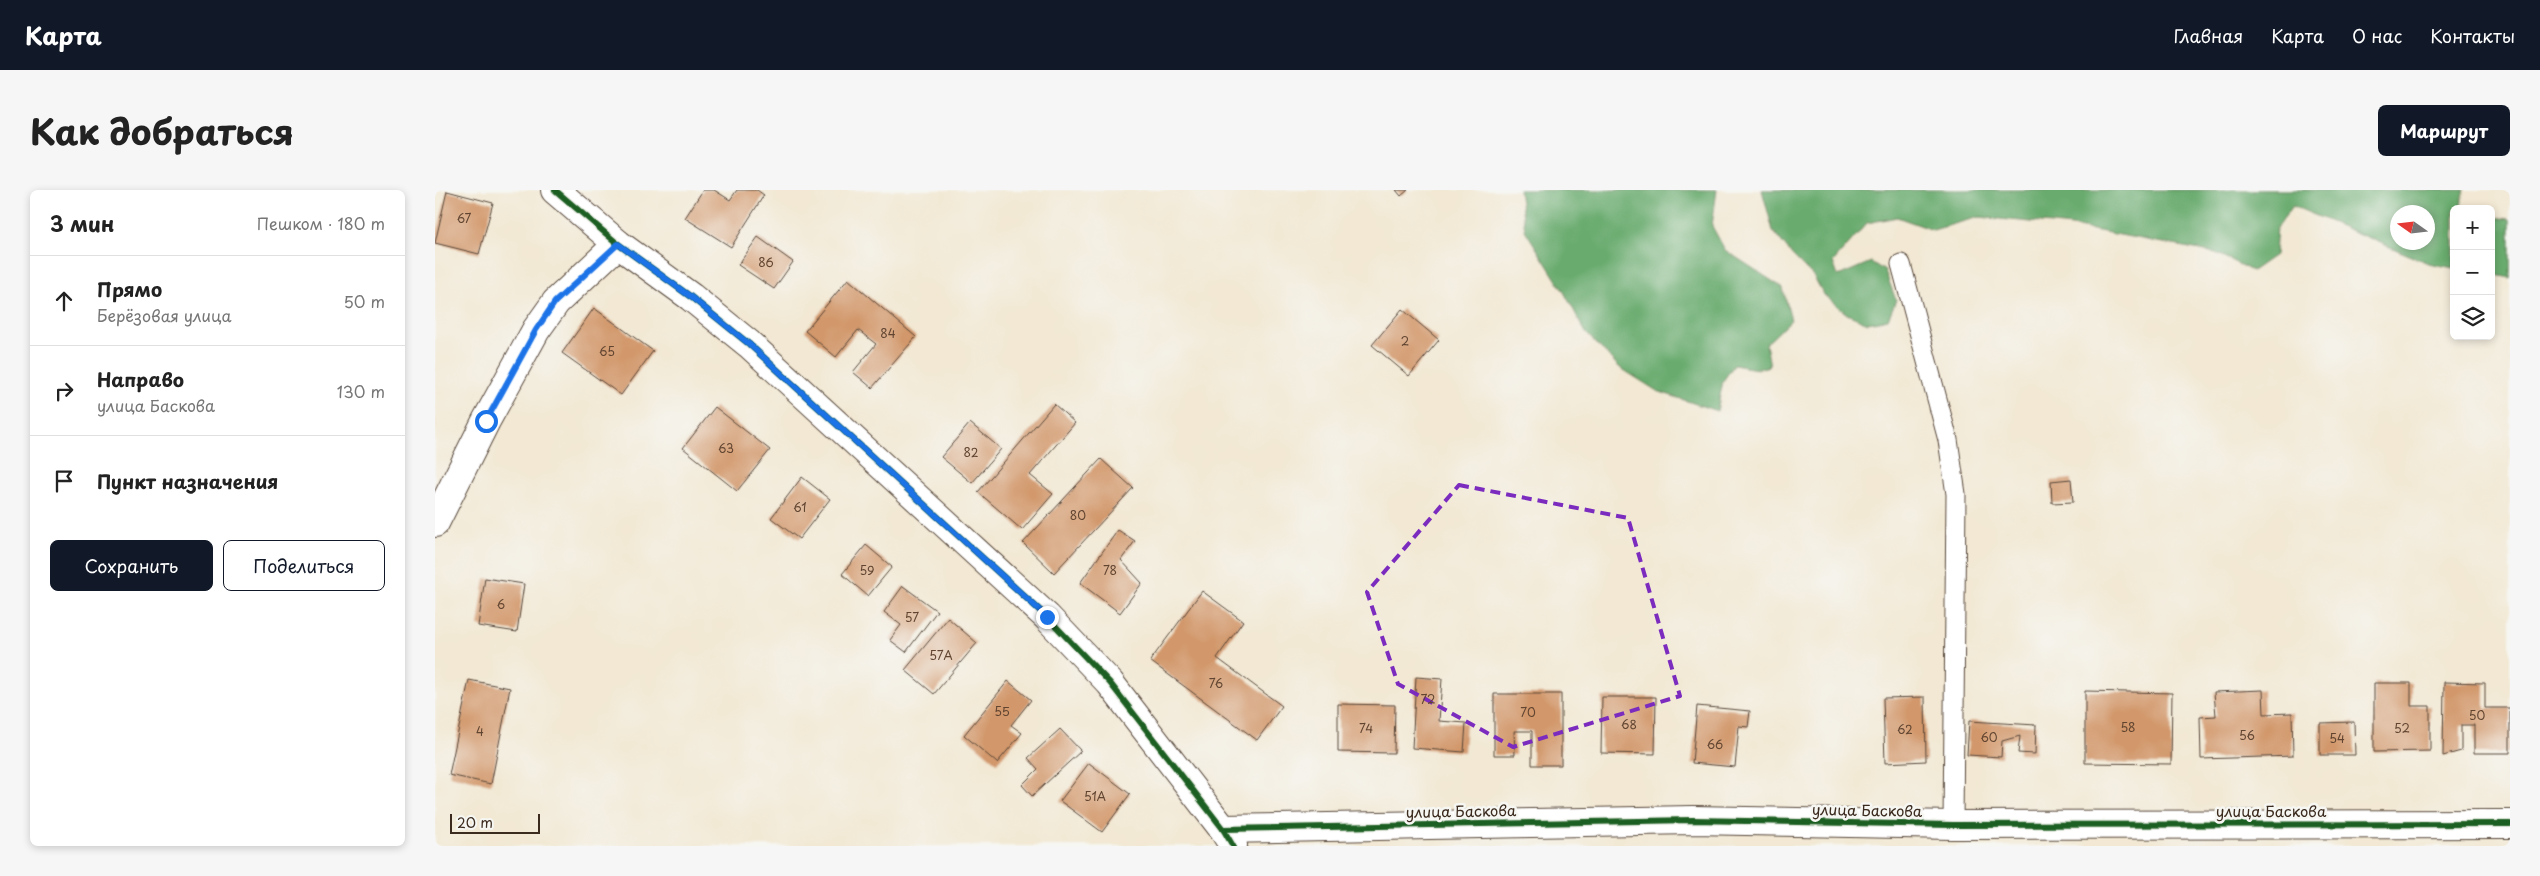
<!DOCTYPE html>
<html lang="ru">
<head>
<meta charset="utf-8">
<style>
	body { margin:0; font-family:"Playpen Sans",sans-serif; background:#f6f6f6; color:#222 }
	.controls { position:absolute; right:15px; top:15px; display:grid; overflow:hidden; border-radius:8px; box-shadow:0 2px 8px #0003 }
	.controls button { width:45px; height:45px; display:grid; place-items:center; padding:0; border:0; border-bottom:1px solid #e0e0e0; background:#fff; color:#222; font:25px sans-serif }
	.compass { position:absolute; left:1955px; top:15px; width:45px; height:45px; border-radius:50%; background:#fff; box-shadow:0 2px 8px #0003; rotate:284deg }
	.scale { position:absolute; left:15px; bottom:12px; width:90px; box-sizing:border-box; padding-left:5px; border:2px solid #3b2a1e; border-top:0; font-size:14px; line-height:18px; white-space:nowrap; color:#3b2a1e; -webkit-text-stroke:4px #f6f6f2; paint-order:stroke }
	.stop { position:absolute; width:15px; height:15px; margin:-11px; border:4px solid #1a73e8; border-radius:50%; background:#fff }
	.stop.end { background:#1a73e8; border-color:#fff; box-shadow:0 1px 5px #0008 }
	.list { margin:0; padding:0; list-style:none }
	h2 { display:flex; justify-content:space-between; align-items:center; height:65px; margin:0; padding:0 20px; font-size:21px }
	h2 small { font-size:16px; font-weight:400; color:#767676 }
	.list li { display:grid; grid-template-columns:32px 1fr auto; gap:15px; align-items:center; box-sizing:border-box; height:90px; padding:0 20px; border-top:1px solid #e0e0e0 }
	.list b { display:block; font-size:19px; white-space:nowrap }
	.list p { margin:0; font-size:16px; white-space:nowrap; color:#767676 }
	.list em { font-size:16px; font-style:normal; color:#767676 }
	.actions { display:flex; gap:10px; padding:15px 20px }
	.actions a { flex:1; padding:11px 0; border:1px solid #111827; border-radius:8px; text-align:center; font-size:18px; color:#111827 }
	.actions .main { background:#111827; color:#fff }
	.icon { flex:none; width:28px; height:28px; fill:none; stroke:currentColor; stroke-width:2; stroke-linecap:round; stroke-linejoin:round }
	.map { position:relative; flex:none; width:2075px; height:656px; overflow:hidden; border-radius:8px }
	header { display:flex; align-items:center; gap:30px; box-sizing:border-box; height:70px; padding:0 25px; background:#111827; color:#fff }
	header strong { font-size:24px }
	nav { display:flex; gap:28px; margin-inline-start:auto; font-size:18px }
	.intro { display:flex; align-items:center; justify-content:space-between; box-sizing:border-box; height:120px; padding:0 30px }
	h1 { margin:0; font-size:35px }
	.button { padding:12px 22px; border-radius:8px; background:#111827; color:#fff; font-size:18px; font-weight:700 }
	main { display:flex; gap:30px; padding:0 30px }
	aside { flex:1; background:#fff; border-radius:8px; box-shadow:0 2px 8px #0003 }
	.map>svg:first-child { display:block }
	.forest { fill:#69ab6e; stroke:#526a46; fill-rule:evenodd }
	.building { fill:#d2976a }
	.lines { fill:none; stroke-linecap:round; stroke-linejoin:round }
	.service-casing { stroke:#564639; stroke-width:21 }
	.minor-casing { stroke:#564639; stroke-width:30 }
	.service { stroke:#fff; stroke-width:19 }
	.minor { stroke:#fff; stroke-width:28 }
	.cycleway-casing { stroke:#f6f6f2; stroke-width:9 }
	.cycleway { stroke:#1b5e20; stroke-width:6 }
	.route { stroke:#1a73e8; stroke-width:6 }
	.marked { fill:none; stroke:#7b2cbf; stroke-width:4; stroke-dasharray:10 6; stroke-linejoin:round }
	.labels { text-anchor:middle; stroke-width:5; stroke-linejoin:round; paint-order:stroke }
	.number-label { font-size:12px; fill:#614531 }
	.street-label { font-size:15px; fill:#3b2a1e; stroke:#f6f6f2 }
</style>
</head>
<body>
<header>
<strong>Карта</strong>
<nav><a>Главная</a><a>Карта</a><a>О нас</a><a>Контакты</a></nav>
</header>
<div class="intro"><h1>Как добраться</h1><a class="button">Маршрут</a></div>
<main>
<aside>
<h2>3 мин<small>Пешком · 180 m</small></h2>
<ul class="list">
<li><svg class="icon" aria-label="ahead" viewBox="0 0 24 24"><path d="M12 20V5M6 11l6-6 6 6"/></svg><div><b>Прямо</b><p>Берёзовая улица</p></div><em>50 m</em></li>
<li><svg class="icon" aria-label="right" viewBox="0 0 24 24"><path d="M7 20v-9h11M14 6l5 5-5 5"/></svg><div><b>Направо</b><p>улица Баскова</p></div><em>130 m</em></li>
<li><svg class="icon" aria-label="arrive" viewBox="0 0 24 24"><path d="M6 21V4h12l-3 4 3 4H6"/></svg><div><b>Пункт назначения</b></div></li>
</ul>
<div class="actions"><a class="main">Сохранить</a><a>Поделиться</a></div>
</aside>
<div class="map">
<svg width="2075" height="656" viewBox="0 0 2075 656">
	<rect width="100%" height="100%" fill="#f6f6f2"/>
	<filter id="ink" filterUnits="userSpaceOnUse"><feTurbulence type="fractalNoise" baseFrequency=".02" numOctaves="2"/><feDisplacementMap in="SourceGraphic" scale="10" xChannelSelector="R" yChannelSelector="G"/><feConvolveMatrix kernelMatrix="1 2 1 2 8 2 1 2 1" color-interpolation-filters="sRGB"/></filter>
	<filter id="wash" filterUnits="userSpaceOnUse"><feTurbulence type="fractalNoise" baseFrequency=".0096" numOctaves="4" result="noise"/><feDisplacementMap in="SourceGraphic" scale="20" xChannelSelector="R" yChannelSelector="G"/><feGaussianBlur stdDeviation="1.12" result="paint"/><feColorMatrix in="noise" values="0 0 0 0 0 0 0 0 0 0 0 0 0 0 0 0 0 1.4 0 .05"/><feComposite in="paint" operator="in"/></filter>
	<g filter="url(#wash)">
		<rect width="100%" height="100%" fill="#f2e8d3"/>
		<g class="forest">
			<polygon points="1084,0 1282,0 1277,36 1290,60 1348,98 1356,130 1331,154 1335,176 1322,179 1299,175 1288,191 1282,221 1222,201 1184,177 1151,143 1129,102 1090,40"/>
			<path d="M 1327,0 L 2030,0 L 2026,15 L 2034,19 L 2019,19 L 2019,78 L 1993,73 L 1858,16 L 1842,37 L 1840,65 L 1817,81 L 1781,63 L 1637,36 L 1544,27 L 1498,40 L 1462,27 L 1432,33 L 1398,72 L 1403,86 L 1436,72 L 1450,81 L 1461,110 L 1453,129 L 1433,133 L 1412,124 L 1389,105 L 1379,87 L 1358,66 L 1338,41 ZM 1992,22 L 1992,52 L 1962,52 L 1962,22 Z"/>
			<polygon points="2056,27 2075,29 2075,88 2056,84"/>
		</g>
		<g id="blocks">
			<g class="building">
				<polygon points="268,0 279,0 295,10 302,0 322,0 329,5 296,57 250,28"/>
				<polygon points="961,0 973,0 966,6"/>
				<polygon points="12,1 58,13 44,64 0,53"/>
				<polygon points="323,47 358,72 339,99 303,75"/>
				<polygon points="413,89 481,147 437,198 418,182 441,154 423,140 401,167 370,141"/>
				<polygon points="159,118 218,161 186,205 127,163"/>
				<polygon points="967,119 1004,150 974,186 937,155"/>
				<polygon points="619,214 640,233 595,285 618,304 587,340 543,302"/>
				<polygon points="280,217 335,260 302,301 248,258"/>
				<polygon points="535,233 566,259 537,293 506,267"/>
				<polygon points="666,269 698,298 619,383 588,353"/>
				<polygon points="367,287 395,309 364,349 336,328"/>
				<polygon points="1636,289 1638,312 1617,313 1616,291"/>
				<polygon points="683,340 700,351 686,370 707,393 685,423 645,393"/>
				<polygon points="431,355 457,377 433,406 407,384"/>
				<polygon points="50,388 89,394 82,442 43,436"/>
				<polygon points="468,396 502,421 471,462 455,450 466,435 449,422"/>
				<polygon points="767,401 808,431 782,468 847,516 822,550 715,471"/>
				<polygon points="513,428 542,453 499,504 470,480"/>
				<polygon points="981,487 1007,489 1004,531 1031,533 1029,562 977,558"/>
				<polygon points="34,490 75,498 56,594 14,585"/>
				<polygon points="573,491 596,510 576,535 587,543 562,573 529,545"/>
				<polygon points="2009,492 2050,493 2050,518 2075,518 2075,563 2039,563 2039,535 2026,535 2026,561 2008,566"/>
				<polygon points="1939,493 1976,493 1976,516 1995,516 1995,561 1939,562"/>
				<polygon points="1828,500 1829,524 1857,523 1858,566 1766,569 1765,527 1781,526 1779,502"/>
				<polygon points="1650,501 1737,503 1736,574 1650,573"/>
				<polygon points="1059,504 1126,504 1126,575 1097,575 1097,541 1079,541 1080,565 1059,565"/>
				<polygon points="1167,507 1221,507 1220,564 1166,563"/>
				<polygon points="1490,507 1491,571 1450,573 1448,508"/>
				<polygon points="903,514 960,515 959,563 903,562"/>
				<polygon points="1262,516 1315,521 1313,537 1304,536 1300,577 1257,573"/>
				<polygon points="1534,531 1601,535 1600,564 1583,563 1585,546 1567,551 1566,567 1532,565"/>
				<polygon points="1919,532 1920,565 1885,565 1885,533"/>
				<polygon points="625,539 646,561 597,606 587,595 603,579 593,568"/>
				<polygon points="654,573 695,604 667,642 625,611"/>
			</g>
		</g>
	</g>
	<g filter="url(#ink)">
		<use href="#blocks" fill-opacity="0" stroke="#564639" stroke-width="1"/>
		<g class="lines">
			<defs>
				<polyline id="service" points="1466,74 1513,250 1521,304 1518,635"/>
				<g id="minor">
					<polyline points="120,0 183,54 256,107 314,154 612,427 675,493 788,639 798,655"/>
					<polyline points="0,333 51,231 101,140 121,112 183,54"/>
					<polyline points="788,639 1258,630 1518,635 2075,634"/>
				</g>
			</defs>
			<use href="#service" class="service-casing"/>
			<use href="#minor" class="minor-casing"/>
			<use href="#service" class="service"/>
			<use href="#minor" class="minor"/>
			<defs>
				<g id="cycleway">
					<polyline points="120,0 183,54 256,107 314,154 612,427 675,493 788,639 798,656"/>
					<polyline points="788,639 1258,630 1518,635 2075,634"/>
				</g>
			</defs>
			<use href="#cycleway" class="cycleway-casing"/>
			<use href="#cycleway" class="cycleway"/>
		</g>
	</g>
	<g class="lines" filter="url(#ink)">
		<polyline class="route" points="51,231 101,140 120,112 183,54 256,107 314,154 612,427"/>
	</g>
	<path class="marked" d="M 1024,295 L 1193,328 L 1245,506 L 1078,557 L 963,494 L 932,402 Z"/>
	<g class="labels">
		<g class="number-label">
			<text x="29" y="33">67</text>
			<text x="331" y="77">86</text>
			<text x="453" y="148">84</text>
			<text x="970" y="156">2</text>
			<text x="172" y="166">65</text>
			<text x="291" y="263">63</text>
			<text x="536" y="267">82</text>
			<text x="365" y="322">61</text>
			<text x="643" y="330">80</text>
			<text x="432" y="385">59</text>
			<text x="675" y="385">78</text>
			<text x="66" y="419">6</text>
			<text x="477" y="432">57</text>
			<text x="506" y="470">57А</text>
			<text x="781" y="498">76</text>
			<text x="993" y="514">72</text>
			<text x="567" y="526">55</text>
			<text x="1093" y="527">70</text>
			<text x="2042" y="530">50</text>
			<text x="1194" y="539">68</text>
			<text x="1693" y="542">58</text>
			<text x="931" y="543">74</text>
			<text x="1967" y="543">52</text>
			<text x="1470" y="544">62</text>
			<text x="45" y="546">4</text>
			<text x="1812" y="550">56</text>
			<text x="1554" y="552">60</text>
			<text x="1902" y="553">54</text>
			<text x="1280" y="559">66</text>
			<text x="660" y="611">51А</text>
		</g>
		<g class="street-label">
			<text transform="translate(1432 621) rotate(1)" y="5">улица Баскова</text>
			<text transform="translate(1026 622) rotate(-1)" y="5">улица Баскова</text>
			<text x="1836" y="627">улица Баскова</text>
		</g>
	</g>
</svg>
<div class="controls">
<button>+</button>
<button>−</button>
<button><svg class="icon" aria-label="layers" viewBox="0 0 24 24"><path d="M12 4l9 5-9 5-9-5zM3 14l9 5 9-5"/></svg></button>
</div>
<svg class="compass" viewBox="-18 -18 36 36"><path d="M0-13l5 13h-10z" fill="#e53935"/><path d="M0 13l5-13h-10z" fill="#767676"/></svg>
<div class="scale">20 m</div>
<div class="stop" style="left:51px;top:231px"></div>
<div class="stop end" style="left:612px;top:427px"></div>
</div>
</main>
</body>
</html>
